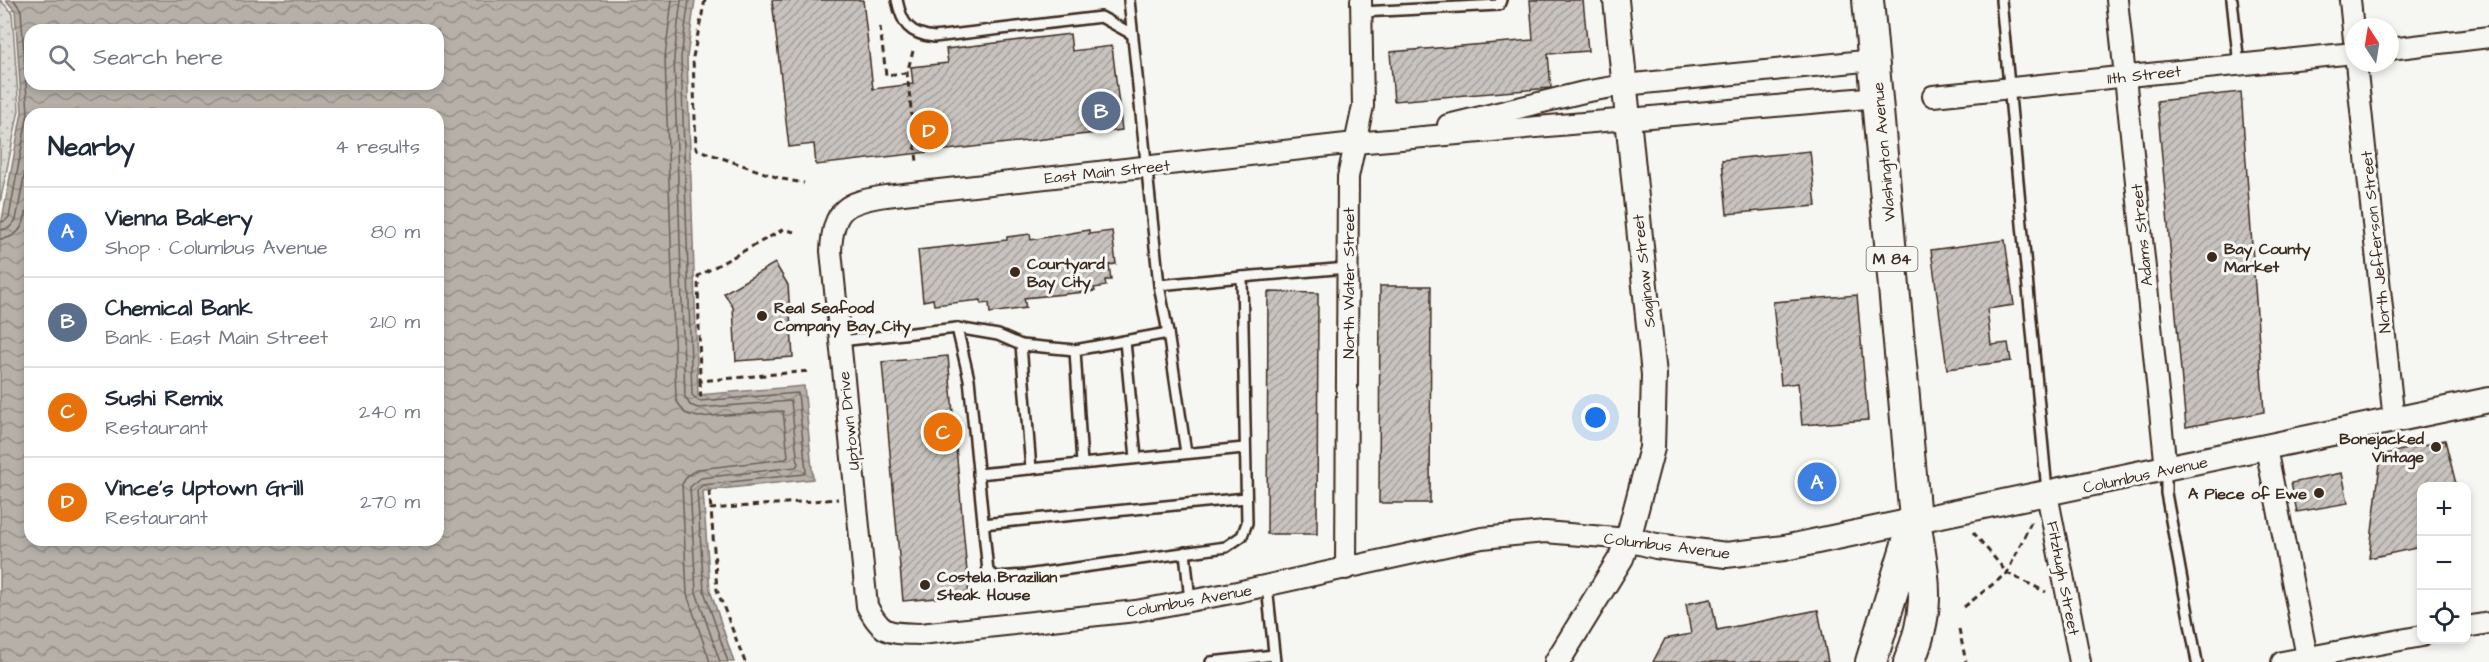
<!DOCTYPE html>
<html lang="en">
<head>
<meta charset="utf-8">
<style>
	body { margin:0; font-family:"Architects Daughter",sans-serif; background:#f6f6f7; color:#1f2937 }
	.controls { position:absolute; right:18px; bottom:18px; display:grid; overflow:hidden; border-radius:12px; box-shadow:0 3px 9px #0003 }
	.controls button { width:54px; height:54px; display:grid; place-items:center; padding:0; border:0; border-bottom:2px solid #e0e1e3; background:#fff; color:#1f2937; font:30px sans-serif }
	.compass { position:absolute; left:2345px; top:18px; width:54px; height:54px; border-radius:50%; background:#fff; box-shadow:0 3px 9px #0003; rotate:348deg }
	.you { position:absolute; left:1596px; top:418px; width:21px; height:21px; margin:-15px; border:4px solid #fff; border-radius:50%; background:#1a73e8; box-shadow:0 0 0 9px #1a73e833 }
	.badge { display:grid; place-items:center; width:39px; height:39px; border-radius:50%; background:#0f766e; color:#fff; font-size:20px; font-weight:700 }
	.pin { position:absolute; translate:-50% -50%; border:3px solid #fff; box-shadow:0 2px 6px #0006 }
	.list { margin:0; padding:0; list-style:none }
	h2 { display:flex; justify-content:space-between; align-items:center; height:78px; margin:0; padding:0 24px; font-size:26px }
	h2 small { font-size:20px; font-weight:400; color:#747a83 }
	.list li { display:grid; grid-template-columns:39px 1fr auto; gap:18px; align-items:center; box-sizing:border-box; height:90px; padding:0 24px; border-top:2px solid #e0e1e3 }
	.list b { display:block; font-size:22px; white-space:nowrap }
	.list p { margin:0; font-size:20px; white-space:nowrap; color:#747a83 }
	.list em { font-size:20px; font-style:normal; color:#747a83 }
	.icon { flex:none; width:33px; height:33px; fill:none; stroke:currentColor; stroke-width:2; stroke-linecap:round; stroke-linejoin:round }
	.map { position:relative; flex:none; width:2489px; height:662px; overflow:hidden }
	.search { position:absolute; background:#fff; box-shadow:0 3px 9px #0003; left:24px; top:24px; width:420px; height:66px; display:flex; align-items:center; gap:15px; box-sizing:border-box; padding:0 21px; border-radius:18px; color:#747a83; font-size:22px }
	.panel { position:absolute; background:#fff; box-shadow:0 3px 9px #0003; left:24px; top:108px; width:420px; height:438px; border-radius:18px }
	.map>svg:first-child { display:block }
	.park { fill:url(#park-dots); stroke:#8a8278; stroke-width:1.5 }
	.water { fill:url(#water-waves); stroke:#857a71; stroke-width:1.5; fill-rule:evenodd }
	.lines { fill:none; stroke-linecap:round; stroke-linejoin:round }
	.shore { stroke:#6c6056; stroke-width:1.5 }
	.building { fill:url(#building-hatch); stroke:#3b2a1e; stroke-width:1.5 }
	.service-casing { stroke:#3b2a1e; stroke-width:14 }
	.minor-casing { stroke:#3b2a1e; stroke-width:24 }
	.tertiary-casing { stroke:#3b2a1e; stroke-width:28 }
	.primary-casing { stroke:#3b2a1e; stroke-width:34 }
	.path { stroke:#3b2a1e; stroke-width:3; stroke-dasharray:6 4.5; stroke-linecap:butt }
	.service { stroke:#f6f6f2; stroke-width:9 }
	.minor { stroke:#f6f6f2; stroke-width:20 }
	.tertiary { stroke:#f6f6f2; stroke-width:24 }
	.primary { stroke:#f6f6f2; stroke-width:30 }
	.poi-dot { fill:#3b2a1e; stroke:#f6f6f2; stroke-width:2 }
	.labels { text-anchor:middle; stroke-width:6; stroke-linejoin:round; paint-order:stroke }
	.shield { fill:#f6f6f2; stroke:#73675e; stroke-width:1.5 }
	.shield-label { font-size:15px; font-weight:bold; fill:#3b2a1e }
	.street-label { font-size:16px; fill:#3b2a1e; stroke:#f6f6f2 }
	.poi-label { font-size:16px; font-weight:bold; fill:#3b2a1e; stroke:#f6f6f2; text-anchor:start }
</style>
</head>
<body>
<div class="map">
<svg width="2489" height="662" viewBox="0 0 2489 662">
	<defs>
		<pattern id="park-dots" width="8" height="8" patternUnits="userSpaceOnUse" patternTransform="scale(1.5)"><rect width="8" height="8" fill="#dad9d3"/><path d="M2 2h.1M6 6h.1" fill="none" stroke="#bcbab5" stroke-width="1.8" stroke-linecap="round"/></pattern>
		<pattern id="water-waves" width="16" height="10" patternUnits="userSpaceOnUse" patternTransform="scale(1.5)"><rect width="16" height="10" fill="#b6b0a9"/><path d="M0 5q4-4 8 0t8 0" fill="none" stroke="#958f89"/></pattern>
		<pattern id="building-hatch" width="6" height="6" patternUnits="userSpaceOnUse" patternTransform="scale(1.5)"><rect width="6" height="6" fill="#c8c3be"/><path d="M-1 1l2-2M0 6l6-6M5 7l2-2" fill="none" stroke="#a49f9a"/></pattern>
	</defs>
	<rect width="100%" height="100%" fill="#f6f6f2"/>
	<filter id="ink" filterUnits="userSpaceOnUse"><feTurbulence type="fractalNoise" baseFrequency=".0167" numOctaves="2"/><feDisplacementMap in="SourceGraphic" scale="12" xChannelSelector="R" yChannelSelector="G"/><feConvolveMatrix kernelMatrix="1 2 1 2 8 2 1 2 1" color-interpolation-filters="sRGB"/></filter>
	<g filter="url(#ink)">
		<polygon class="park" points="0,0 12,12 19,110 0,203"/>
		<path class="water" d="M 6,0 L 695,0 L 687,57 L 698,395 L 804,386 L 813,479 L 703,491 L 710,590 L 734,662 L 0,662 L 0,231 L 22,112 L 15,11 ZM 30,30 L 438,30 L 438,84 L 30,84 ZM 30,114 L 438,114 L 438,540 L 30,540 Z"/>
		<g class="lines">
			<g class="shore">
				<polyline points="672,0 665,57 676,400 685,413 698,417 783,411 788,456 786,459 698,469 688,475 682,484 687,594 710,662"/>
				<polyline points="681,0 674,57 685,397 690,405 698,408 791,401 798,464 796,467 701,478 690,487 696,592 720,662"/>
				<polyline points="689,0 681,57 692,395 699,401 798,393 806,471 804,474 703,485 697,490 704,591 728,662"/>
				<polyline points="0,222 5,221 9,217 28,113 21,10 14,0"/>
				<polyline points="0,230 9,228 16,220 30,145"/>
				<path d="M 0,239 C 26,238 26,213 30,193"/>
			</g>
		</g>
		<g class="building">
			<polygon points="772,0 863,0 873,89 913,84 911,67 948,63 946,49 1070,34 1072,51 1112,46 1122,130 816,165 814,144 789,147"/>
			<polygon points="1530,0 1583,0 1588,51 1548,54 1551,88 1394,101 1390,52 1533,40"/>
			<polygon points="2241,92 2264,412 2186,427 2157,101"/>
			<polygon points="1810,151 1816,206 1727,214 1722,160"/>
			<polygon points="1089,230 1089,234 1112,231 1116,264 1109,265 1111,280 1105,280 1106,286 1094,288 1095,291 1024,298 1026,308 990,313 989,303 981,304 981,300 934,305 933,299 923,301 918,250 1007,240 1007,237 1030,234 1031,240"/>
			<polygon points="2005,240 2014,305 1987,309 1991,345 2008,343 2011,361 1947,369 1931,250"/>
			<polygon points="775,263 788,285 793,357 736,361 733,307 724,293"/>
			<polygon points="1380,286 1431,286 1430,503 1379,503"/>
			<polygon points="1268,292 1318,293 1317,534 1267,534"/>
			<polygon points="1857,295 1868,420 1802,425 1798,383 1781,385 1773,302"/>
			<polygon points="948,356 969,595 903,601 882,362"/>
			<polygon points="2445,440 2456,484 2421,486 2421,547 2369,558 2381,455"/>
			<polygon points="2342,473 2348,503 2297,512 2291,483"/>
			<polygon points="1711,599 1717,630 1818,610 1828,662 1653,662 1665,639 1691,634 1686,604"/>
		</g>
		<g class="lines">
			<defs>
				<g id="service">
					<path d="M 897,0 C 902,24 909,34 934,37 L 1101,17 L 1132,34"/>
					<polyline points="2001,0 2047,491"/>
					<polyline points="2232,0 2239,65"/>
					<polyline points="1361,12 1499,5 1501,0"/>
					<polyline points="1242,277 1347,268"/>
					<polyline points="957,328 969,379 988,572 997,577 1026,575 1226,547 1242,536 1247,523 1242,277 1159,285"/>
					<polyline points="1168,333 1186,453"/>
					<polyline points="840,341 957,328 998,335 1021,345 1075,350 1168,333 1159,285 1129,0"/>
					<polyline points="1125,341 1136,458"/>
					<polyline points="1021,345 1031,469"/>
					<polyline points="1075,350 1082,464"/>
					<polyline points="2166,469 2166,493 2197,662"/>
					<polyline points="978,474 1244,448"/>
					<polyline points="983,524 1246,498"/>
					<polyline points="1185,552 1190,601"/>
					<polyline points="1267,586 1275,662"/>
					<polyline points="1211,662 1274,655"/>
				</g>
				<g id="minor">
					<polyline points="2117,0 2166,469"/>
					<polyline points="2350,0 2354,40"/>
					<polyline points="2390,49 2489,37"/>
					<polyline points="2356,63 2394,421"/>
					<polyline points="1933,96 2354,53"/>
					<polyline points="1448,125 1584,92 1624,85 1874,60"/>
					<polyline points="2266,448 2308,662"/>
					<polyline points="2047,494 2080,662"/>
					<path d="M 1628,539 L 1545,532 L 1482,538 L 1237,592 L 1136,611 L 920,634 C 889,633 882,635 867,606 L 831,251 C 833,208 846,202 886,196 L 1355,143 L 1878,97"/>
					<polyline points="1346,569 1348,177 1363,106 1361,0"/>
					<polyline points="2466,627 2489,623"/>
					<polyline points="2282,662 2422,636"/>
				</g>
				<g id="tertiary">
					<polyline points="1628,539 1656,546 1726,555 1784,548 2489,400"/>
					<polyline points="1557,662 1621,558 1628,539 1652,448 1654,375 1616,0"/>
				</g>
				<g id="primary">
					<path d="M 1868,0 L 1915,519 C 1923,577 1933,605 1909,662"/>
					<polyline points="1871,662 1912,528"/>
				</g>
			</defs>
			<use href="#service" class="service-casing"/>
			<use href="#minor" class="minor-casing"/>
			<use href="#tertiary" class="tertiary-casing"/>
			<use href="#primary" class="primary-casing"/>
			<g class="path">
				<polyline points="705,0 693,57 696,149 782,179 804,183"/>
				<polyline points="880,27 886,75 907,73"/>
				<polyline points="913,51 907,73 917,162"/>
				<polyline points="794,232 784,229 698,276 700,381 809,371"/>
				<polyline points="700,381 701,401"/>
				<polyline points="709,491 711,509"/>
				<polyline points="1973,532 2007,573 2046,592"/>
				<polyline points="1964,607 2007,573 2032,520"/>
				<polyline points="1959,629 1966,662"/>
				<polyline points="745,662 717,590 711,509 838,499"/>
			</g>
			<use href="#service" class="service"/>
			<use href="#minor" class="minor"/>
			<use href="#tertiary" class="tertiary"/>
			<use href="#primary" class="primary"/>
		</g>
	</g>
	<g class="poi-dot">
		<circle cx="2212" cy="257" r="6"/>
		<circle cx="1015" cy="272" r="6"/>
		<circle cx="762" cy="316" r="6"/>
		<circle cx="2436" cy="447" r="6"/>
		<circle cx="2319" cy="493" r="6"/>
		<circle cx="925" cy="585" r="6"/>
	</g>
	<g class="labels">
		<rect class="shield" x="1866.5" y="247" width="51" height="24" rx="4.5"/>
		<g class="shield-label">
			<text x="1892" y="264">M 84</text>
		</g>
		<g class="street-label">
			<text transform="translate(2144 74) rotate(-6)" y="6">11th Street</text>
			<text transform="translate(1883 152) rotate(-95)" y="6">Washington Avenue</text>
			<text transform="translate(1107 171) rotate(-6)" y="6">East Main Street</text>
			<text transform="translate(2141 235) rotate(-96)" y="6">Adams Street</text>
			<text transform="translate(2375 242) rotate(-96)" y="6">North Jefferson Street</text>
			<text transform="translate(1643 271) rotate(-96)" y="6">Saginaw Street</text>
			<text transform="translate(1348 283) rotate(-90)" y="6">North Water Street</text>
			<text transform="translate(848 421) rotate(-96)" y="6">Uptown Drive</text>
			<text transform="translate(2145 474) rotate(-12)" y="6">Columbus Avenue</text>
			<text transform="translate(1667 545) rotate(7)" y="6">Columbus Avenue</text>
			<text transform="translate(2064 578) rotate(79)" y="6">Fitzhugh Street</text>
			<text transform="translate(1189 600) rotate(-10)" y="6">Columbus Avenue</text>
		</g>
		<g class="poi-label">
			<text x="2224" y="254">Bay County<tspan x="2224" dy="18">Market</tspan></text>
			<text x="1027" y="269">Courtyard<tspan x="1027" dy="18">Bay City</tspan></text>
			<text x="774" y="313">Real Seafood<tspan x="774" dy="18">Company Bay City</tspan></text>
			<text x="2424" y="444" text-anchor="end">Bonejacked<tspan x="2424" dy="18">Vintage</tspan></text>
			<text x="2307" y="499" text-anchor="end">A Piece of Ewe</text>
			<text x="937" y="582">Costela Brazilian<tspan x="937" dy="18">Steak House</tspan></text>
		</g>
	</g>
</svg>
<div class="controls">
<button>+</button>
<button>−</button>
<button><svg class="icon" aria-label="locate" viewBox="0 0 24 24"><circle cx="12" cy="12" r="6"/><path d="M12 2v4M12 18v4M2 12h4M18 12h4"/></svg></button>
</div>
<svg class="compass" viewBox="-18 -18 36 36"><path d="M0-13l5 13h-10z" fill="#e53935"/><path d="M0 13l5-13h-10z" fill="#747a83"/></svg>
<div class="you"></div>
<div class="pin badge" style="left:1817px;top:482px;background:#3f7fe0">A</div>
<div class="pin badge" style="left:1101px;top:111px;background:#5c6f8a">B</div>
<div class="pin badge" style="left:943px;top:432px;background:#e8710a">C</div>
<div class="pin badge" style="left:929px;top:130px;background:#e8710a">D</div>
<div class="search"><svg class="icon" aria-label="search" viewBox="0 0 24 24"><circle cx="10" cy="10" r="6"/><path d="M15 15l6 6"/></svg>Search here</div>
<section class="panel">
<h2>Nearby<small>4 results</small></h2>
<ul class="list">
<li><span class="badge" style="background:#3f7fe0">A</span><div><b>Vienna Bakery</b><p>Shop · Columbus Avenue</p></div><em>80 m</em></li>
<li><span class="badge" style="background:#5c6f8a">B</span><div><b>Chemical Bank</b><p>Bank · East Main Street</p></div><em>210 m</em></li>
<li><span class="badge" style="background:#e8710a">C</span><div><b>Sushi Remix</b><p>Restaurant</p></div><em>240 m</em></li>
<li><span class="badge" style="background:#e8710a">D</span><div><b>Vince's Uptown Grill</b><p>Restaurant</p></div><em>270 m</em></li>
</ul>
</section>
</div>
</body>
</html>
